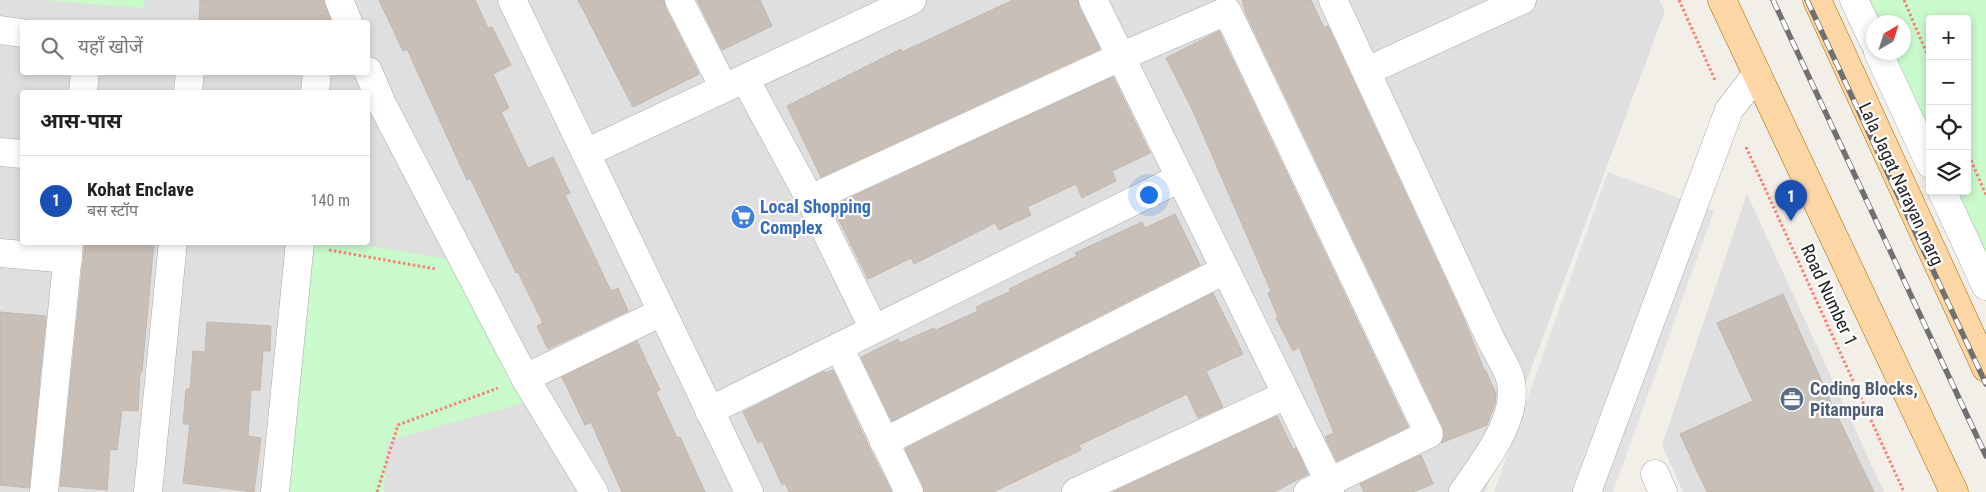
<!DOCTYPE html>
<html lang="hi">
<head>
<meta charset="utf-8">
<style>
	body { margin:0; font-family:"Roboto Condensed","Noto Sans Devanagari",sans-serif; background:#f2f2f2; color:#222 }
	.controls { position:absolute; right:15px; top:15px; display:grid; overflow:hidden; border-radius:5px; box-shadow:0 2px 8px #0003 }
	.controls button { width:45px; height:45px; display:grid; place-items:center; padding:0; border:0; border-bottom:1px solid #e0e0e0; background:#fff; color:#222; font:25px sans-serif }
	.compass { position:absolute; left:1866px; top:15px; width:45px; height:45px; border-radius:50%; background:#fff; box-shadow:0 2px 8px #0003; rotate:39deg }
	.you { position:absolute; left:1148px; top:194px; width:18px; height:18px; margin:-12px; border:4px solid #fff; border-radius:50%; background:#1a73e8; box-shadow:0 0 0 8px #1a73e833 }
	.badge { display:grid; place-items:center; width:32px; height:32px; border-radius:50%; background:#1a73e8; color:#fff; font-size:16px; font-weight:700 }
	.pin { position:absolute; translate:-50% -41px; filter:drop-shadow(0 1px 2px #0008) }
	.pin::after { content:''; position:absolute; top:26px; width:18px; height:15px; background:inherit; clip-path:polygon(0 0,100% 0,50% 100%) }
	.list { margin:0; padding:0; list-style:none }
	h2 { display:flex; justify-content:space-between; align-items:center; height:65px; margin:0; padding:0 20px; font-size:21px }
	h2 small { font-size:16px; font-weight:400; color:#767676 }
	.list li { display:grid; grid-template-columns:32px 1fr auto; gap:15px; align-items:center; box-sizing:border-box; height:90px; padding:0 20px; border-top:1px solid #e0e0e0 }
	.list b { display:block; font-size:19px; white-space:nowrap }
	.list p { margin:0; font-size:16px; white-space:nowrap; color:#767676 }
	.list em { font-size:16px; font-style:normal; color:#767676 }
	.icon { flex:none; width:28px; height:28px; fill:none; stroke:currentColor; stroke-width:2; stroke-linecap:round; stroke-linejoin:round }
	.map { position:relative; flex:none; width:1986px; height:492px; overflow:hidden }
	.search { position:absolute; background:#fff; box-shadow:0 2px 8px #0003; left:20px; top:20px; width:350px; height:55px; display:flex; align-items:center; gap:12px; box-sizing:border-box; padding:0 18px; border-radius:5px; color:#767676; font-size:19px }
	.panel { position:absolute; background:#fff; box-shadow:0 2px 8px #0003; left:20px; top:90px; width:350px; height:155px; border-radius:5px }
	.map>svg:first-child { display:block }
	.residential { fill:#e0dfdf; fill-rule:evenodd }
	.park { fill:#c8facc }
	.parking { fill:#e2e2e2 }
	.building { fill:#c7bfb8; stroke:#c4b6ab }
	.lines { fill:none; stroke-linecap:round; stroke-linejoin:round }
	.minor-casing { stroke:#a9a9a9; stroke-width:29 }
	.major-casing { stroke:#a06b00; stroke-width:29 }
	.path { stroke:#fa8072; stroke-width:3; stroke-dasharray:2.5 2.5; stroke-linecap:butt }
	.minor { stroke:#fff; stroke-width:28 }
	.major { stroke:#fcd6a4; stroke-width:28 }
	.rail-casing { stroke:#707070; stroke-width:5.5 }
	.rail { stroke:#fff; stroke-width:4; stroke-dasharray:11; stroke-linecap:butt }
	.labels { text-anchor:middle; stroke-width:4.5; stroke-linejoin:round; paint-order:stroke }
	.street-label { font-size:18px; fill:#222; stroke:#fff }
	.shop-label { font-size:18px; font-weight:bold; fill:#366cbe; stroke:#fff; text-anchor:start }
	.service-label { font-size:18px; font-weight:bold; fill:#4e5e75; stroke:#fff; text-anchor:start }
</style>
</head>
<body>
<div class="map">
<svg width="1986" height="492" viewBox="0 0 1986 492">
	<rect width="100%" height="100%" fill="#f2efe9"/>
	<g class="residential">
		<path d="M 0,0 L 1659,0 L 1665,11 L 1485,492 L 0,492 ZM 22,22 L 368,22 L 368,72 L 22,72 ZM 22,92 L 368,92 L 368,242 L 22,242 Z"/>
		<polygon points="1747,194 1884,492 1683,492 1662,445"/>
	</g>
	<g class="park">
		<polygon points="42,0 145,0 144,8"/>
		<polygon points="1866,0 1986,0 1986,257 1955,191 1967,191 1967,19 1930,19 1930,136 1891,53 1904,52 1904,22 1877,22"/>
		<polygon points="302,243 351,243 460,261 526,402 387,441 384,492 273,492"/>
	</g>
	<polygon class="parking" points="1608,172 1714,211 1613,492 1494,492"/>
	<g class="building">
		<polygon points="200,0 324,0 331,22 199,22"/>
		<polygon points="379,0 475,0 488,28 492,27 511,65 493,74 509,108 501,112 528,168 553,157 570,193 565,195 611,291 618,288 628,311 548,349 537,326 543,323 518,272 516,273 470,178 467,180 407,49 403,51"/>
		<polygon points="578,0 664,0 665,7 699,74 633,107"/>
		<polygon points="697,0 760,0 772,26 722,50"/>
		<polygon points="1013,0 1078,0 1079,7 1100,49 821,177 787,106 901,49 902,52"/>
		<polygon points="1242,0 1311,0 1324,28 1328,26 1463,317 1485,372 1486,371 1496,394 1495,404 1487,425 1441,443 1444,436 1443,427 1246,14"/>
		<polygon points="1219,31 1408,427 1337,461 1325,437 1334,433 1299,347 1293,351 1276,318 1278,317 1268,293 1271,291 1192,109 1166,58"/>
		<polygon points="1113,77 1150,153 1112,171 1116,181 1082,198 1076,184 1027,207 1031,215 999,230 995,223 914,264 911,258 868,279 832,206"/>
		<polygon points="1175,214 1200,265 892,421 861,357 898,339 900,343 934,328 936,330 978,311 976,307 1011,291 1009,289 1077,256 1075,253 1142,222 1145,228"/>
		<polygon points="85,242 154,242 142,372 140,372 138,411 122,410 117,450 110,449 107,490 60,486"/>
		<polygon points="1213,293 1243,354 1206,371 1223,407 1198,418 1187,394 1079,445 1081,450 993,492 924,492 923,485 905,449"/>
		<polygon points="1783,294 1834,409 1874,492 1707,492 1698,473 1680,434 1753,401 1717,323"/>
		<polygon points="0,312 46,316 29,488 0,485"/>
		<polygon points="207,322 271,326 270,351 263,351 260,390 251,390 248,436 261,438 254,492 183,483 190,424 183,424 186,389 190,389 193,351 205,352"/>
		<polygon points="637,341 660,390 656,392 677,438 680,437 705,492 622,492 591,422 585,425 562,377"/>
		<polygon points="833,370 870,449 892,492 789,492 785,483 782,485 762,441 758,443 743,412 824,371 825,373"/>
		<polygon points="1277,416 1293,449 1296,448 1308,474 1274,492 1113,492"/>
		<polygon points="1421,455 1433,484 1413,492 1364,492 1360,484"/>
	</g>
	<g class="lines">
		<defs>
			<g id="minor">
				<polyline points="339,0 348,22"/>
				<polyline points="512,0 749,492"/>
				<polyline points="679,0 724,88"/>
				<polyline points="1093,0 1329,481 1330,492"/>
				<path d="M 1333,0 L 1491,340 C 1497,352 1506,365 1510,378 C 1521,416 1484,462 1463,492"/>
				<polyline points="1854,0 1874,42"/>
				<polyline points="0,30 22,33"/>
				<polyline points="1878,52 1930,164"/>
				<polyline points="368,71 382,104 525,378 594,492"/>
				<polyline points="1367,71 1522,0"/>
				<polyline points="745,79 810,199 874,329"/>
				<polyline points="83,92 85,72"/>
				<polyline points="188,92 190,72"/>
				<polyline points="315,92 317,72"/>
				<polyline points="0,152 22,154"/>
				<polyline points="586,153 912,0"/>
				<polyline points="1942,191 1986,286"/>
				<polyline points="810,199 1120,57 1227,11 1429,434 1308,492"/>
				<polyline points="0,253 68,259 69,242"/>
				<polyline points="839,347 909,492"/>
				<polyline points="525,378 662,312"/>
				<polyline points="709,411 1180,178"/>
				<polyline points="884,442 1225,270"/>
				<polyline points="1655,474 1663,492"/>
				<polyline points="44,492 68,253"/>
				<polyline points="148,492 173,242"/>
				<polyline points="275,492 300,242"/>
				<polyline points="1076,492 1286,395"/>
				<polyline points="1587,492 1729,110 1757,74"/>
			</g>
			<g id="major">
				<polyline points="1722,0 1954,492"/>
				<polyline points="1817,0 1986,368"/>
			</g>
		</defs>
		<use href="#minor" class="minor-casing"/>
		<use href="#major" class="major-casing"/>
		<g class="path">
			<polyline points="1679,0 1715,80"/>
			<polyline points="1904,0 1930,61"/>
			<polyline points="1746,147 1904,492"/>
			<polyline points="1967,151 1986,195"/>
			<polyline points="329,250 436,269"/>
			<polyline points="377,492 398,425 498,388"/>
		</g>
		<use href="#minor" class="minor"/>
		<use href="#major" class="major"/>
		<defs>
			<g id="rail">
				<polyline points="1773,0 1986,456"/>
				<polyline points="1807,0 1986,384"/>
			</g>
		</defs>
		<use href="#rail" class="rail-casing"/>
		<use href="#rail" class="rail"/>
	</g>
	<defs>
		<symbol id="supermarket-disc" viewBox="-11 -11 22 22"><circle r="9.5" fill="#3f7fe0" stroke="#fff"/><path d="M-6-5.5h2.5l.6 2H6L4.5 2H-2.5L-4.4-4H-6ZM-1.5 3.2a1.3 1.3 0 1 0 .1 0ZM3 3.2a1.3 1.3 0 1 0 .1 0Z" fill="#fff"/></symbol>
		<symbol id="office-disc" viewBox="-11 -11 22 22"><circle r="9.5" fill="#5c6f8a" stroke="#fff"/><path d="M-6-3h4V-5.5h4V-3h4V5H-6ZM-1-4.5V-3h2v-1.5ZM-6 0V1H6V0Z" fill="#fff"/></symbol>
	</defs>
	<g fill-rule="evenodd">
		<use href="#supermarket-disc" x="729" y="203" width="28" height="28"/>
		<use href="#office-disc" x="1778" y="385" width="28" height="28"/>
	</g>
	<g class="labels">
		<g class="street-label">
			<text transform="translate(1901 184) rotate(65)" y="6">Lala Jagat Narayan marg</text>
			<text transform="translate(1829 295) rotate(65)" y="6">Road Number 1</text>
		</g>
		<g class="shop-label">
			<text x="760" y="213">Local Shopping<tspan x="760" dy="21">Complex</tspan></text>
		</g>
		<g class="service-label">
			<text x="1810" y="395">Coding Blocks,<tspan x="1810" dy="21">Pitampura</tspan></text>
		</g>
	</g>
</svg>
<div class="controls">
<button>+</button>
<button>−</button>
<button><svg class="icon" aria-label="locate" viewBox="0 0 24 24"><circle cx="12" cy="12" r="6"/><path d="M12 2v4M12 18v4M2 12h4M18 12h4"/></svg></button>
<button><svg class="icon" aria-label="layers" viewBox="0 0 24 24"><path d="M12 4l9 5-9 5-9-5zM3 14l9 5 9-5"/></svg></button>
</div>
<svg class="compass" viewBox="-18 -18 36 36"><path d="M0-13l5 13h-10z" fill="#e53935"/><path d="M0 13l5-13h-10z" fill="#767676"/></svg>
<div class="you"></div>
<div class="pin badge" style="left:1791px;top:221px;background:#1a4fb4">1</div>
<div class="search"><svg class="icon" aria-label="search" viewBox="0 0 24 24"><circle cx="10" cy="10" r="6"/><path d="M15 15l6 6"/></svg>यहाँ खोजें</div>
<section class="panel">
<h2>आस-पास<small></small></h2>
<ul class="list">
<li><span class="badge" style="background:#1a4fb4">1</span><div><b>Kohat Enclave</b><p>बस स्टॉप</p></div><em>140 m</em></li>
</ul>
</section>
</div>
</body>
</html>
